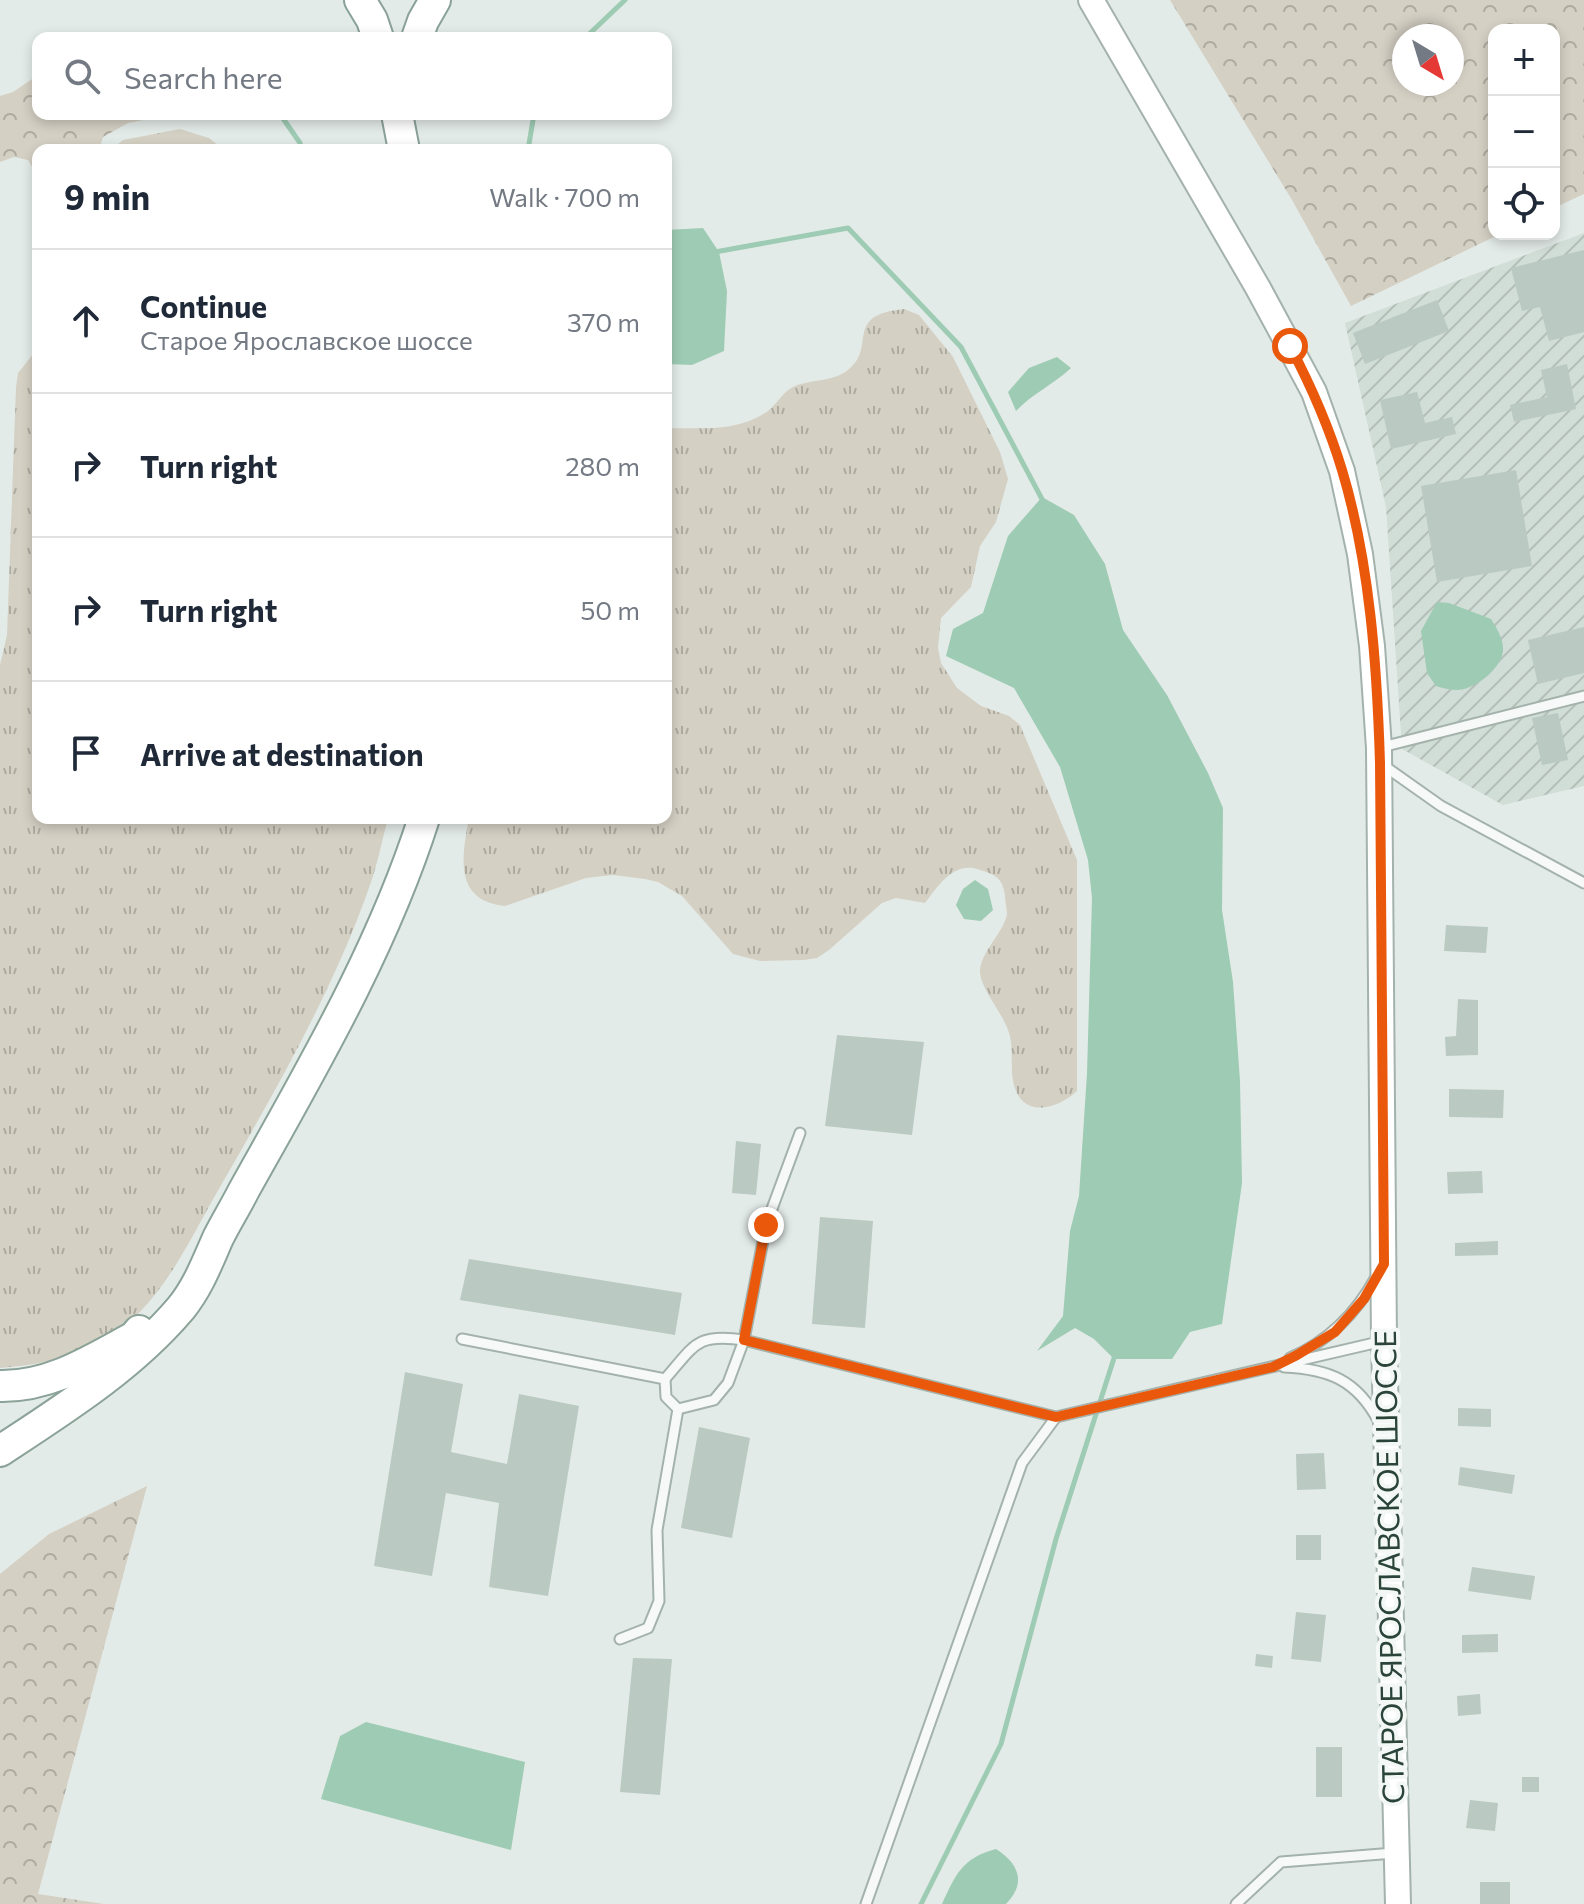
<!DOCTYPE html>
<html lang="en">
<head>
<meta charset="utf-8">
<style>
	body { margin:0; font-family:Commissioner,sans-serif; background:#f6f6f7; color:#1f2937 }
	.controls { position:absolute; right:24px; top:24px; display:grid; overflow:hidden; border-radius:16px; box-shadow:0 4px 12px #0003 }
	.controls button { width:72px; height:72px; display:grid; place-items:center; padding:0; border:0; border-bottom:2px solid #e0e1e3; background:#fff; color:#1f2937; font:40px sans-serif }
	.compass { position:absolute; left:1392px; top:24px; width:72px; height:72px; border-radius:50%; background:#fff; box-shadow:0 4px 12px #0003; rotate:142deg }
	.stop { position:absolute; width:24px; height:24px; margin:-18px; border:6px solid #ea580c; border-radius:50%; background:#fff }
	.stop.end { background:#ea580c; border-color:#fff; box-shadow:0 2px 8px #0008 }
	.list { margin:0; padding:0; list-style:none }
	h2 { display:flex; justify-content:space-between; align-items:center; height:104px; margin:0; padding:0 32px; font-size:34px }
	h2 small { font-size:26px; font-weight:400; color:#747a83 }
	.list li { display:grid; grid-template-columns:52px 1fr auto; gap:24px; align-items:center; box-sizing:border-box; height:144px; padding:0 32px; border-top:2px solid #e0e1e3 }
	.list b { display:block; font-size:30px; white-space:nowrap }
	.list p { margin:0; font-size:26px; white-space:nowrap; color:#747a83 }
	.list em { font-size:26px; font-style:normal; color:#747a83 }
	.icon { flex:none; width:44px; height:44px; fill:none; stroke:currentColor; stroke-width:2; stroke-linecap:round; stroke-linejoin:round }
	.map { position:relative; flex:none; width:1584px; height:1904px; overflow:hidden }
	.search { position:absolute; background:#fff; box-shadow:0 4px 12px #0003; left:32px; top:32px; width:640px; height:88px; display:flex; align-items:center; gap:20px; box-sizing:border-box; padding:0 28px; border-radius:16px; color:#747a83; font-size:30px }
	.panel { position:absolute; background:#fff; box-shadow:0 4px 12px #0003; left:32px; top:144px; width:640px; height:680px; border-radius:16px }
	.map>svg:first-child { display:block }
	.industrial { fill:url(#industrial-furrows) }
	.grass { fill:url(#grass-tufts) }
	.forest { fill:url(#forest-crowns); fill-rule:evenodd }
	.water { fill:#9ecbb3 }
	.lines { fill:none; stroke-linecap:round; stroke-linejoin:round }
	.stream { stroke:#9ecbb3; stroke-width:5 }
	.building { fill:#bac9c2 }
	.service-casing { stroke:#a4b2ac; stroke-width:13 }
	.secondary-casing { stroke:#a4b2ac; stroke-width:28 }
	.trunk-casing { stroke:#8aa297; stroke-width:34 }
	.service { stroke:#f6f9f8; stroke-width:9 }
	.secondary { stroke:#fff; stroke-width:24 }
	.trunk { stroke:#fff; stroke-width:30 }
	.route { stroke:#ea580c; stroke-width:10 }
	.labels { text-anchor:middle; stroke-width:8; stroke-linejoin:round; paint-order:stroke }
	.street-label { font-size:30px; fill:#2b4439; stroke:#f3f8f6 }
</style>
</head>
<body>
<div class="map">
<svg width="1584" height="1904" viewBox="0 0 1584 1904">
	<defs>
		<pattern id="industrial-furrows" width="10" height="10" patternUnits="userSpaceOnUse" patternTransform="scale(2)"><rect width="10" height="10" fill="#d1ddd7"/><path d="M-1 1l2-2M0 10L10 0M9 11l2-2" fill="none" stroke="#b4bfb9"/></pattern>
		<pattern id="grass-tufts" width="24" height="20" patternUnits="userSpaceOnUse" patternTransform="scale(2)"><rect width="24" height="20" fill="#d5d0c4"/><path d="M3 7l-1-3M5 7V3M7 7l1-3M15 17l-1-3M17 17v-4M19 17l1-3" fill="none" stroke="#adaaa0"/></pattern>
		<pattern id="forest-crowns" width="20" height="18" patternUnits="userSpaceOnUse" patternTransform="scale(2)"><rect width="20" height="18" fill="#d5d0c4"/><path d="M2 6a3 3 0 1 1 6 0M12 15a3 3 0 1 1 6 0" fill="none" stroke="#adaaa0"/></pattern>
	</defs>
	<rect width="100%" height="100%" fill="#e3ebe8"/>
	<polygon class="industrial" points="1584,233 1584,786 1503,805 1402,749 1386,507 1345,323"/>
	<g class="grass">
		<polygon points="180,129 209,138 224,150 111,150 123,140"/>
		<path d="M 904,309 L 919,315 L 953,357 L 1000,452 L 1008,479 L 996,522 L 980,546 L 971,587 L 941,618 L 938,648 L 941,663 L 957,688 L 981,706 L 1009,716 L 1020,725 L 1077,860 L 1077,1091 C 1058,1109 1023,1119 1014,1085 C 1009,1066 1015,1048 1008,1030 C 1002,1012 979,987 980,970 C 982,950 1003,934 1007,914 C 1007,909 1005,901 1005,896 C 1003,877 994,874 977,869 C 953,862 938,886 925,903 L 896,898 L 882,903 L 829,950 L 817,958 L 804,960 L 760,961 L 733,954 L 682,896 L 658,882 L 645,879 L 613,875 L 586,878 L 505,906 C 453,901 462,856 469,818 L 666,818 L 666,428 C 701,428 738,432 768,411 C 778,403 784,390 795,386 C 813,379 833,382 848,370 C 878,347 842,315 904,309 Z"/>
		<path d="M 38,348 L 38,818 L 388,818 C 382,841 377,866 369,888 C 332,993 275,1091 220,1187 C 195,1230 173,1279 138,1314 C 98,1355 54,1363 0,1368 L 0,665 L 7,635 L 16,387 L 18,373 Z"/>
	</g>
	<g class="forest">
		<path d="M 1170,0 L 1584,0 L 1584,194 L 1554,208 L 1554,30 L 1494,30 L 1494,234 L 1500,234 L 1351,306 L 1292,200 ZM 1452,36 L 1452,84 L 1404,84 L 1404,36 Z"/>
		<polygon points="38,75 38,114 147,114 143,120 128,123 103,137 99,150 38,150 38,177 28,160 14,157 0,162 0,96 13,92"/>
		<polygon points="147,1486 38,1894 104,1904 0,1904 0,1574 49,1534"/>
	</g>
	<g class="water">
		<polygon points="703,228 719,252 727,291 724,351 692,365 666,364 666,230"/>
		<path d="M 1057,357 L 1071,368 C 1053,385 1033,393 1016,411 L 1008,392 L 1029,368 Z"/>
		<polygon points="1042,497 1074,515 1105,564 1123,630 1167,695 1208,773 1223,808 1222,910 1233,982 1240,1081 1242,1183 1222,1324 1190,1332 1172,1359 1114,1359 1094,1339 1075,1328 1037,1351 1063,1316 1070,1231 1079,1196 1087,1073 1092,898 1088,860 1060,767 1014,688 946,656 953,629 983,613 1008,536"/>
		<path d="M 1437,602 L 1449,603 L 1491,619 C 1496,627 1503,638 1503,648 C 1504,665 1482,683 1467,688 C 1457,692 1446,689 1436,686 L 1427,673 L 1421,631 Z"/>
		<polygon points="975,880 988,889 993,910 981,921 964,919 956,905 963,889"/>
		<polygon points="366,1722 525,1762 511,1850 321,1799 340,1736"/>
		<path d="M 996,1849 C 1020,1864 1026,1884 1006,1904 L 942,1904 C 956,1874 962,1858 996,1849 Z"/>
	</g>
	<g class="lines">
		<g class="stream">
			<polyline points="585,38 625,0"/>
			<polyline points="280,114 300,143 302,150"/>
			<polyline points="528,150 534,114"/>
			<polyline points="715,252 848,228 961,347 1043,501"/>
			<polyline points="921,1904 1001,1744 1056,1539 1115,1355"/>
		</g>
	</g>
	<g class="building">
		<polygon points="1584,250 1584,332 1549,341 1540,307 1522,311 1511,268"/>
		<polygon points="1437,300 1449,331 1365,364 1353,333"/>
		<polygon points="1567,364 1576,409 1514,422 1510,405 1547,397 1541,370"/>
		<polygon points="1417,392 1425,423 1452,417 1456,434 1391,449 1380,400"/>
		<polygon points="1516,470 1532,566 1437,582 1421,486"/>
		<polygon points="1584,627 1584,673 1538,684 1528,640"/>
		<polygon points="1558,713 1568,760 1542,765 1532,718"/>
		<polygon points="1446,925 1488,927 1486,953 1444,951"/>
		<polygon points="1458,999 1478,1000 1478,1055 1446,1056 1445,1037 1456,1036"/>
		<polygon points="837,1035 924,1042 912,1135 825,1126"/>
		<polygon points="1449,1089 1504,1090 1503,1118 1449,1117"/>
		<polygon points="736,1141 761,1144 756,1195 732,1193"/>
		<polygon points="1482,1171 1483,1193 1448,1194 1447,1172"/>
		<polygon points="820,1217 873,1221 865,1328 812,1324"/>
		<polygon points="1498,1241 1498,1255 1455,1256 1455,1243"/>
		<polygon points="469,1259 682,1293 675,1335 460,1300"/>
		<polygon points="405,1372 463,1384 451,1452 507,1464 519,1394 579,1406 548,1596 489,1587 499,1503 446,1493 432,1576 374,1566"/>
		<polygon points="1458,1408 1491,1409 1491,1427 1458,1426"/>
		<polygon points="699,1427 750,1438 732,1538 681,1528"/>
		<polygon points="1324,1453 1326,1489 1297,1490 1296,1454"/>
		<polygon points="1460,1467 1515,1475 1512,1494 1458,1485"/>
		<rect x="1296" y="1535" width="25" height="25"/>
		<polygon points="1472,1567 1535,1576 1531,1600 1468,1591"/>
		<polygon points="1296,1612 1326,1615 1321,1662 1291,1659"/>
		<polygon points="1498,1634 1498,1652 1462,1653 1462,1635"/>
		<polygon points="1256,1654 1273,1656 1272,1668 1255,1666"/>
		<polygon points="633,1658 672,1659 660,1795 620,1792"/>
		<polygon points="1480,1694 1481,1714 1458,1716 1457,1696"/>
		<rect x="1316" y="1747" width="26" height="50"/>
		<rect x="1522" y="1777" width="17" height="15"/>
		<polygon points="1470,1800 1498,1803 1495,1831 1466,1828"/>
		<rect x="1480" y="1882" width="30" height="22"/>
	</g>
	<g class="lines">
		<defs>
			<g id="service">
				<polyline points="1382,747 1584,696"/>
				<polyline points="1383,765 1441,806 1584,883"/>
				<path d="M 462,1339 L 665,1379 C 695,1345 696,1333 744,1340 L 1056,1417 L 1383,1341"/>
				<path d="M 1290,1358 C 1329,1341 1356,1314 1376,1277"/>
				<path d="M 1284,1367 C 1329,1369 1357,1380 1379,1422"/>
				<polyline points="665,1379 666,1397 678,1409 714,1400 728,1383 744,1340 766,1225 800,1133"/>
				<polyline points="620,1639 648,1628 659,1601 657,1530 678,1409"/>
				<polyline points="866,1904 1022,1463 1056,1417"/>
				<polyline points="1236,1904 1281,1862 1394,1853"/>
			</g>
			<polyline id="secondary" points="1091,0 1258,288 1314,392 1342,471 1360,554 1372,646 1379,748 1384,1341 1398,1904"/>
			<g id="trunk">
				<polyline points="360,0 372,20 378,38"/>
				<polyline points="417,38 423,21 435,0"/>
				<polyline points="397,114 404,150"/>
				<path d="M 0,1386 C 50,1387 92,1360 134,1337 L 139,1331"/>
				<path d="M 0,1451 C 64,1409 131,1367 181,1308 C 198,1287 207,1263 218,1238 C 226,1222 236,1206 244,1190 C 311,1070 382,950 424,818"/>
			</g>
		</defs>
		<use href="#service" class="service-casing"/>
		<use href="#secondary" class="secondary-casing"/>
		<use href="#trunk" class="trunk-casing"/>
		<use href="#service" class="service"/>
		<use href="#secondary" class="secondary"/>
		<use href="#trunk" class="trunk"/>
	</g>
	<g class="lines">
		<path class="route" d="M 766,1225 L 744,1340 L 1056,1417 L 1273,1367 L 1297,1355 L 1335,1332 L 1364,1299 L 1384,1264 L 1380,763 C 1377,666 1370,563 1342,470 C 1329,427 1311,386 1290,346"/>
	</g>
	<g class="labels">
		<g class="street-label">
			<text transform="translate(1390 1567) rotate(-91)" y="10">СТАРОЕ ЯРОСЛАВСКОЕ ШОССЕ</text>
		</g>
	</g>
</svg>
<div class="controls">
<button>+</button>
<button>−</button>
<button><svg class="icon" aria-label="locate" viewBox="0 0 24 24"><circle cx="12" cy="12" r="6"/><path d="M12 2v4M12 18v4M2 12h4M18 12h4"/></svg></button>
</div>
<svg class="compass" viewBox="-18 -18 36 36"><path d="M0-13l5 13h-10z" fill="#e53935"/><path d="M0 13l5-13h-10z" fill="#747a83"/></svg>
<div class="stop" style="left:1290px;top:346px"></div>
<div class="stop end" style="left:766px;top:1225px"></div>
<div class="search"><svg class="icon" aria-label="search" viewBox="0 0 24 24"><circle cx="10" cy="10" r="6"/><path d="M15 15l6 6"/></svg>Search here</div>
<section class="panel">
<h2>9 min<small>Walk · 700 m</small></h2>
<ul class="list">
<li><svg class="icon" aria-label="ahead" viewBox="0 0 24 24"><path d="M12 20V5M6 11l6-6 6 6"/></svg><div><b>Continue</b><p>Старое Ярославское шоссе</p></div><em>370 m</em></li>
<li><svg class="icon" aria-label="right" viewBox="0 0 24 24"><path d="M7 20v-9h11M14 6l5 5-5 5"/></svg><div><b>Turn right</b></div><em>280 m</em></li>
<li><svg class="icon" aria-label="right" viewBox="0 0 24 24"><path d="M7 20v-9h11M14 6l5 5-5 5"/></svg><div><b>Turn right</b></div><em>50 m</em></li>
<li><svg class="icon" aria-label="arrive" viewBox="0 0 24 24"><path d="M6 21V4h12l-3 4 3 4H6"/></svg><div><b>Arrive at destination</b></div></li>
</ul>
</section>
</div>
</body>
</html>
